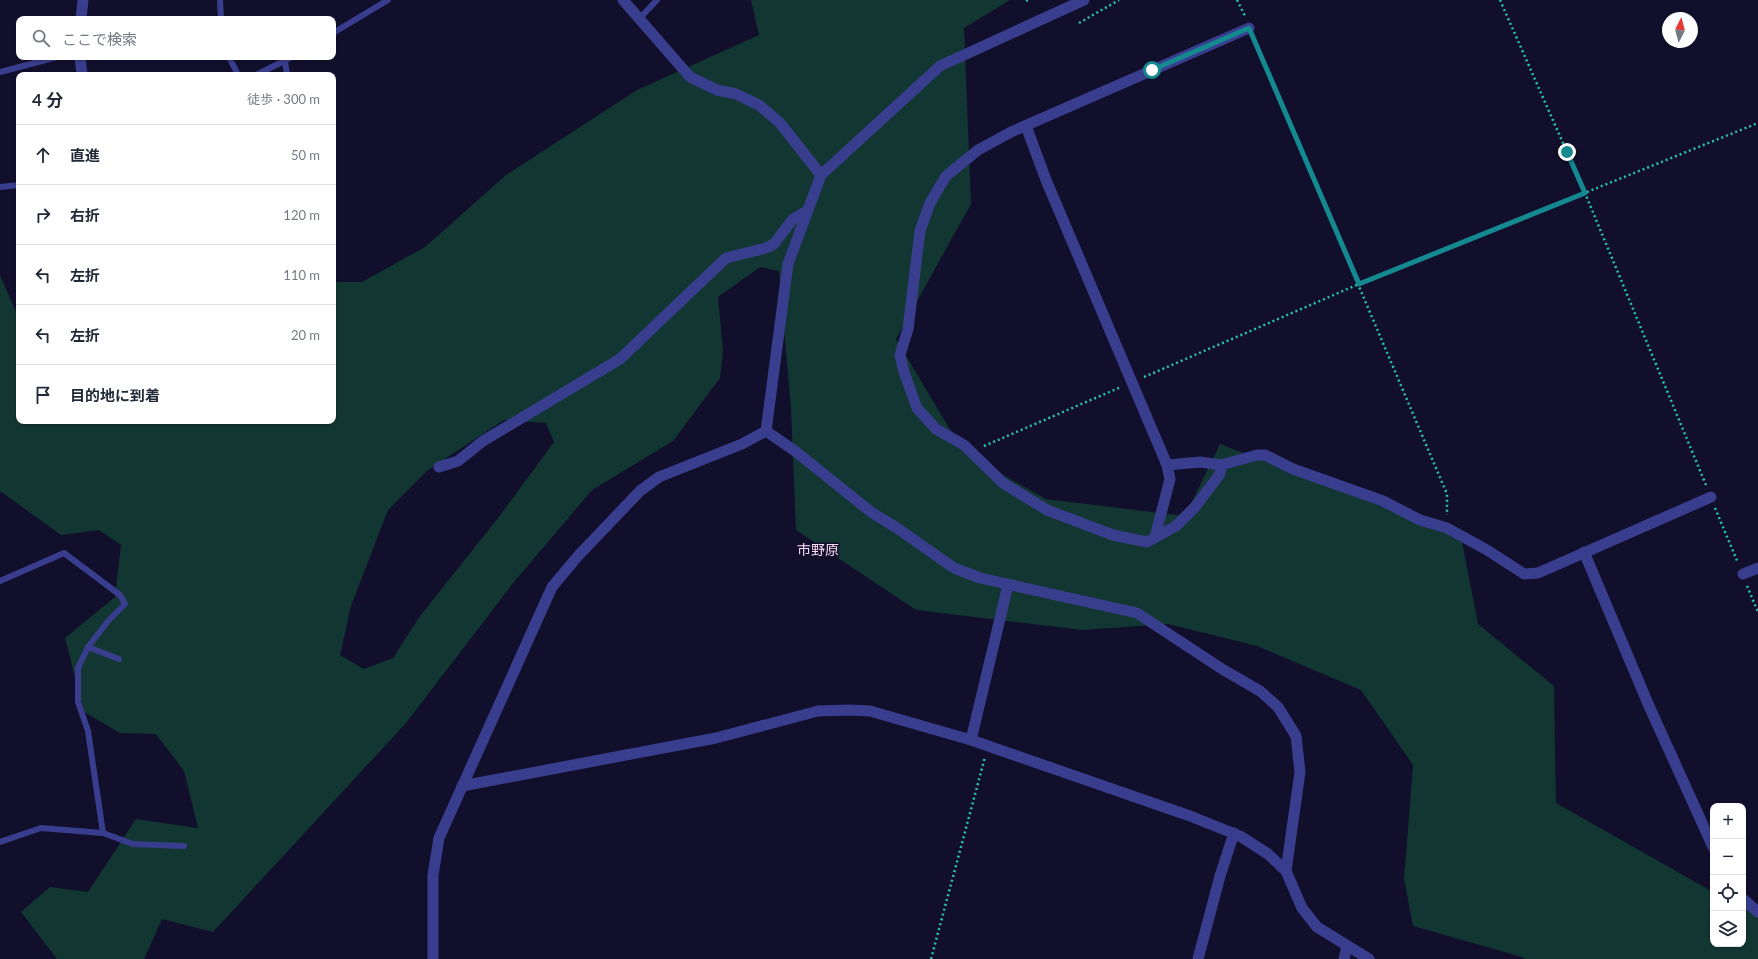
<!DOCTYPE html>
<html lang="ja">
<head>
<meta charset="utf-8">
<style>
	body { margin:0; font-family:Lato,"Noto Sans JP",sans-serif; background:#f6f6f7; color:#1f2937 }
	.controls { position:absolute; right:12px; bottom:12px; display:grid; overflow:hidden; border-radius:8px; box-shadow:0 1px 3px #0004 }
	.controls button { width:36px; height:36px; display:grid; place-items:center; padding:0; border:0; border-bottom:1px solid #e0e1e3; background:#fff; color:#1f2937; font:20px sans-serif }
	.compass { position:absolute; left:1662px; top:12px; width:36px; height:36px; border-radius:50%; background:#fff; box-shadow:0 1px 3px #0004; rotate:6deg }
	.stop { position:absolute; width:12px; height:12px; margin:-9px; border:3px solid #148990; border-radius:50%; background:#fff }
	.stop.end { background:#148990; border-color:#fff; box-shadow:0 1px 4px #0008 }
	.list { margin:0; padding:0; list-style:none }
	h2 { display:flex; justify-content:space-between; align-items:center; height:52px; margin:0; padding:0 16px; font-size:17px }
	h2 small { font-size:13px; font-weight:400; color:#747a83 }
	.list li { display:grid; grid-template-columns:26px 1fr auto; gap:12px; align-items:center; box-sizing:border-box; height:60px; padding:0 16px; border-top:1px solid #e0e1e3 }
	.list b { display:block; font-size:15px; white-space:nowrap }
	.list em { font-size:13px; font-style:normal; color:#747a83 }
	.icon { flex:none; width:22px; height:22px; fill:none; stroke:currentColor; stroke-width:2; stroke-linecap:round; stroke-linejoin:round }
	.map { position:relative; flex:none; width:1758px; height:959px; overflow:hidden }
	.search { position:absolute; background:#fff; box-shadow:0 1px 3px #0004; left:16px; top:16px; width:320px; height:44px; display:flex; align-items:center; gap:10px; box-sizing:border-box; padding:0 14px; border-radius:8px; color:#747a83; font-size:15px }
	.panel { position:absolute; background:#fff; box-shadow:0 1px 3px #0004; left:16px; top:72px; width:320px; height:352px; border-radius:8px }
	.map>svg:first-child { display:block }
	.green { fill:#123631; fill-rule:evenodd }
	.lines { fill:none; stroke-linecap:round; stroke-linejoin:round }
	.path { stroke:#29c4aa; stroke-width:2.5; stroke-dasharray:2 3; stroke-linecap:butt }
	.service { stroke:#383e8d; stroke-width:6 }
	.minor { stroke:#383e8d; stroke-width:11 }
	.route { stroke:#148990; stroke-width:5 }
	.labels { text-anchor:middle; stroke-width:3; stroke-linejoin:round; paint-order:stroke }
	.quarter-label { font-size:14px; fill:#ffdcf6; stroke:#110f2c }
</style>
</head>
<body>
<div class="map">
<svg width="1758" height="959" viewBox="0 0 1758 959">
	<rect width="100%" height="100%" fill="#110f2c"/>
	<path class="green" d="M 751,0 L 1010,0 L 964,28 L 971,204 L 896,339 L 964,453 L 1046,499 L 1185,516 L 1220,444 L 1461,537 L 1478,624 L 1554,686 L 1556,803 L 1713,892 L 1713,944 L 1743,944 L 1743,905 L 1758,911 L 1758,959 L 1525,959 L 1522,957 L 1413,926 L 1404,879 L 1413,765 L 1361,690 L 1257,646 L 1168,624 L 1082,630 L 916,610 L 796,530 L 791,409 L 779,271 L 760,267 L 718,297 L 723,351 L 720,378 L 673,441 L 592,490 L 514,582 L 406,723 L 213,932 L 162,919 L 144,959 L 57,959 L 21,912 L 50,887 L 88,892 L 136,819 L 198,828 L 184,771 L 156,734 L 120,733 L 84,712 L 65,638 L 115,597 L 121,545 L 99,530 L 61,535 L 0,491 L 0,275 L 19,319 L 19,421 L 333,421 L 333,282 L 362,282 L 425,247 L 506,175 L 637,90 L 759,35 ZM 504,420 L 546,423 L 554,442 L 498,518 L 420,616 L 393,658 L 364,669 L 340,655 L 351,606 L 388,510 L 428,470 Z"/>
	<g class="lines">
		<g class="path">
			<polyline points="1237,0 1245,16"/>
			<polyline points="1500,0 1585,193 1706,485"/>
			<polyline points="1026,1 1028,0"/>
			<polyline points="1079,23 1119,0"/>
			<polyline points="1254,39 1447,494 1447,515"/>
			<polyline points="1144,377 1359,284 1758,123"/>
			<polyline points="984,446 1121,387"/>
			<polyline points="1715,508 1738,563"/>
			<polyline points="1747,586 1758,612"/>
			<polyline points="931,959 985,757"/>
		</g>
		<g class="service">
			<polyline points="220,0 221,19"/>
			<polyline points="639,19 657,0"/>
			<polyline points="333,33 388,0"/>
			<polyline points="229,57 238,75"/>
			<polyline points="285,61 287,75"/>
			<polyline points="0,72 57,57"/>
			<polyline points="256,75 292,57"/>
			<polyline points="0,187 19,185"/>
			<polyline points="0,581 64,553 120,595 125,604 109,620 88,647 78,668 78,702 88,731 103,833"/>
			<polyline points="88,647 119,659"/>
			<polyline points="0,842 41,828 103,833 133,844 184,846"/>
		</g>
		<g class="minor">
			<polyline points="623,0 690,77 717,90 736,94 759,105 780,123 821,175"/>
			<polyline points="81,19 83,0"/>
			<polyline points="80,57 82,75"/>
			<polyline points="1026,126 1046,180 1167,465 1170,479 1155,537"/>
			<polyline points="766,431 795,451 871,512 897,528 954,568 980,578 1137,613 1222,669 1260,691 1278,707 1296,736 1300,772 1286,871"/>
			<polyline points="766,431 788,264 821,175 940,66 1084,0"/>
			<polyline points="1167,465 1200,462 1221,465 1257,455 1265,455 1293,469 1383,501 1420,520 1447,528 1487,550 1524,574 1538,573 1711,497"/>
			<polyline points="1221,465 1220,474 1195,507 1176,526 1147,542 1113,535 1047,510 1003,483 964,445 936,429 917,408 904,372 900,355 908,329 920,231 930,203 946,176 978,150 1011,132 1249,28"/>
			<polyline points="439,467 458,461 483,441 620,359 726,258 766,248 774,244 793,219 807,211"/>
			<polyline points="1584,552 1649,706 1713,847"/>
			<polyline points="1743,574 1758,568"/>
			<polyline points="971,740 1008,585"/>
			<polyline points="462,786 716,738 818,711 850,710 870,711 971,740 1190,816 1240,836 1268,854 1286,871 1302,908 1317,927 1369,959"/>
			<polyline points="1743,899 1758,912"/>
			<polyline points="433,959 433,875 439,838 552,587 578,556 640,491 659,477 742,444 766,431"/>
			<polyline points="1198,959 1220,876 1234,833"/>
			<polyline points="1344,959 1347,946"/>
		</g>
	</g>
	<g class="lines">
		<polyline class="route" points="1152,70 1249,28 1359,284 1585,193 1567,152"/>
	</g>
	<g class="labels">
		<g class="quarter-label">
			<text x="818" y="555">市野原</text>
		</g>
	</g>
</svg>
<div class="controls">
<button>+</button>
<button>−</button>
<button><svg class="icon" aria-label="locate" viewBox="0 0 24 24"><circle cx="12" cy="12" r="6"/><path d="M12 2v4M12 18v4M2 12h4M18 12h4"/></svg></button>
<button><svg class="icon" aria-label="layers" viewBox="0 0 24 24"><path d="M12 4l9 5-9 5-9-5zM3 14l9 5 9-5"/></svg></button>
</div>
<svg class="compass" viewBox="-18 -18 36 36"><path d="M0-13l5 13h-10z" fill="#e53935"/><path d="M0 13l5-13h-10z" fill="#747a83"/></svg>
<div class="stop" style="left:1152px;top:70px"></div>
<div class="stop end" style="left:1567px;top:152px"></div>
<div class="search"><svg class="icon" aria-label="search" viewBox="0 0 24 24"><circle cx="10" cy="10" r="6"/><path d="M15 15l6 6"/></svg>ここで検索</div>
<section class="panel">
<h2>4 分<small>徒歩 · 300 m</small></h2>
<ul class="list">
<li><svg class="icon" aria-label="ahead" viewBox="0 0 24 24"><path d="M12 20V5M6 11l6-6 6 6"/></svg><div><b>直進</b></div><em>50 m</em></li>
<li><svg class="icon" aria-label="right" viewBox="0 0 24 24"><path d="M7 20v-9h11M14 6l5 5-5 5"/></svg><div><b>右折</b></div><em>120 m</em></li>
<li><svg class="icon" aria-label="left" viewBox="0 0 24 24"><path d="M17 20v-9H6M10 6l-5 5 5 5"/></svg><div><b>左折</b></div><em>110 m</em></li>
<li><svg class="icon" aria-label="left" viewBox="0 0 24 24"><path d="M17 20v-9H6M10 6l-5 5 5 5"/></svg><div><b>左折</b></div><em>20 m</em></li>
<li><svg class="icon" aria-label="arrive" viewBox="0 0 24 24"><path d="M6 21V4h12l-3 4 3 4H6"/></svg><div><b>目的地に到着</b></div></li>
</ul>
</section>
</div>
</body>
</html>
